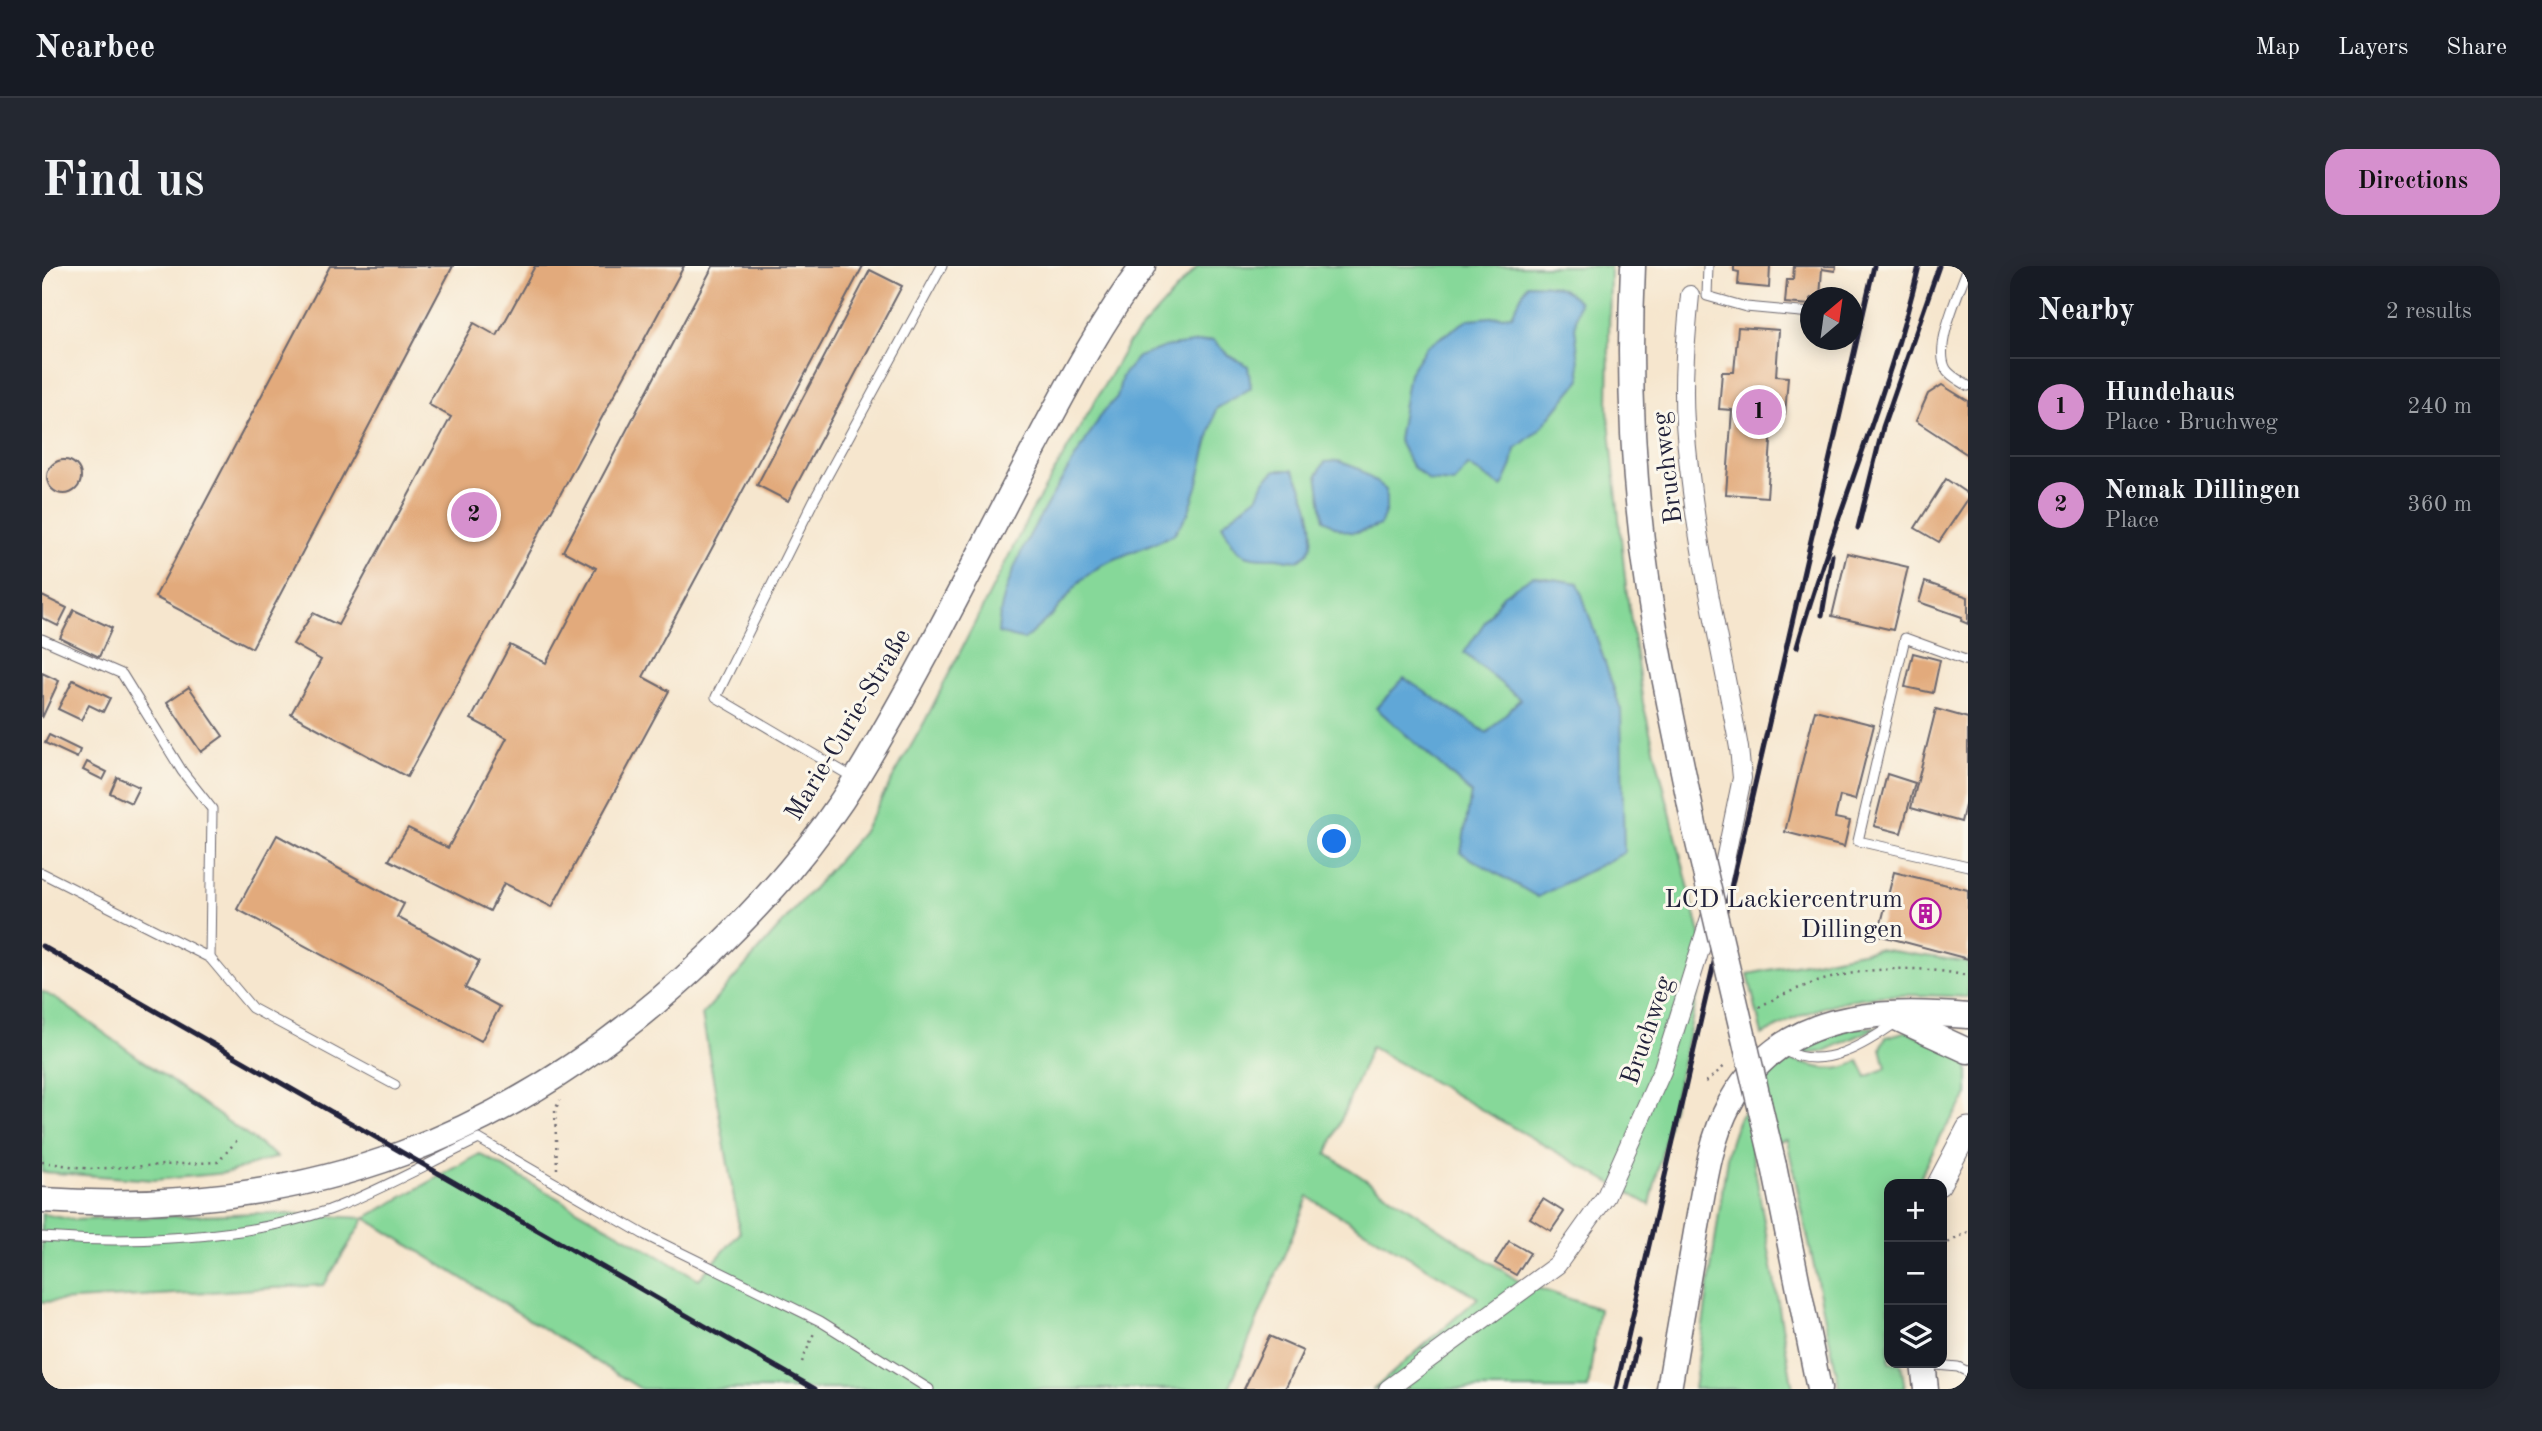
<!DOCTYPE html>
<html lang="en">
<head>
<meta charset="utf-8">
<style>
	body { margin:0; font-family:"Old Standard TT",serif; background:#242831; color:#f1f3f6 }
	.controls { position:absolute; right:21px; bottom:21px; display:grid; overflow:hidden; border-radius:14px; box-shadow:0 4px 18px #0003 }
	.controls button { width:63px; height:63px; display:grid; place-items:center; padding:0; border:0; border-bottom:2px solid #363941; background:#171b24; color:#f1f3f6; font:35px sans-serif }
	.compass { position:absolute; left:1758px; top:21px; width:63px; height:63px; border-radius:50%; background:#171b24; box-shadow:0 4px 18px #0003; rotate:29deg }
	.you { position:absolute; left:1293px; top:576px; width:24px; height:24px; margin:-18px; border:5px solid #fff; border-radius:50%; background:#1a73e8; box-shadow:0 0 0 10px #1a73e833 }
	.badge { display:grid; place-items:center; width:46px; height:46px; border-radius:50%; background:#d690ce; color:#111; font-size:23px; font-weight:700 }
	.pin { position:absolute; translate:-50% -50%; border:4px solid #fff; box-shadow:0 2px 7px #0006 }
	.list { margin:0; padding:0; list-style:none }
	h2 { display:flex; justify-content:space-between; align-items:center; height:91px; margin:0; padding:0 28px; font-size:30px }
	h2 small { font-size:23px; font-weight:400; color:#9ea1a6 }
	.list li { display:grid; grid-template-columns:46px 1fr auto; gap:21px; align-items:center; box-sizing:border-box; height:98px; padding:0 28px; border-top:2px solid #363941 }
	.list b { display:block; font-size:26px; white-space:nowrap }
	.list p { margin:0; font-size:23px; white-space:nowrap; color:#9ea1a6 }
	.list em { font-size:23px; font-style:normal; color:#9ea1a6 }
	.icon { flex:none; width:38px; height:38px; fill:none; stroke:currentColor; stroke-width:2; stroke-linecap:round; stroke-linejoin:round }
	.map { position:relative; flex:none; width:1926px; height:1123px; overflow:hidden; border-radius:21px }
	header { display:flex; align-items:center; gap:42px; box-sizing:border-box; height:98px; padding:0 35px; background:#171b24; border-bottom:2px solid #363941 }
	header strong { font-size:33px }
	nav { display:flex; gap:38px; margin-inline-start:auto; font-size:24px }
	.intro { display:flex; align-items:center; justify-content:space-between; box-sizing:border-box; height:168px; padding:0 42px }
	h1 { margin:0; font-size:49px }
	.button { padding:18px 32px; border-radius:21px; background:#d690ce; color:#111; font-size:24px; font-weight:700 }
	main { display:flex; gap:42px; padding:0 42px }
	aside { flex:1; background:#171b24; border-radius:21px; box-shadow:0 4px 18px #0003 }
	.map>svg:first-child { display:block }
	.green { fill:#86d899; stroke:#547d6a; stroke-width:2 }
	.water { fill:#61a7d7; stroke:#426489; stroke-width:2 }
	.building { fill:#e2aa7b }
	.lines { fill:none; stroke-linecap:round; stroke-linejoin:round }
	.service-casing { stroke:#6c676e; stroke-width:11 }
	.minor-casing { stroke:#6c676e; stroke-width:20 }
	.tertiary-casing { stroke:#6c676e; stroke-width:25 }
	.secondary-casing { stroke:#6c676e; stroke-width:27 }
	.path { stroke:#6c676e; stroke-width:2.5; stroke-dasharray:2 5; stroke-linecap:butt }
	.service { stroke:#fff; stroke-width:9 }
	.minor { stroke:#fff; stroke-width:18 }
	.tertiary { stroke:#fff; stroke-width:23 }
	.secondary { stroke:#fff; stroke-width:24 }
	.rail { stroke:#22223b; stroke-width:5 }
	.secondary-bridge-casing { stroke:#6c676e; stroke-width:27; stroke-linecap:butt }
	.secondary-bridge { stroke:#fff; stroke-width:24 }
	.labels { text-anchor:middle; stroke-width:6; stroke-linejoin:round; paint-order:stroke }
	.street-label { font-size:26px; fill:#22223b; stroke:#fbf7ec }
	.poi-label { font-size:26px; fill:#22223b; stroke:#fbf7ec; text-anchor:end }
</style>
</head>
<body>
<header>
<strong>Nearbee</strong>
<nav><a>Map</a><a>Layers</a><a>Share</a></nav>
</header>
<div class="intro"><h1>Find us</h1><a class="button">Directions</a></div>
<main>
<div class="map">
<svg width="1926" height="1123" viewBox="0 0 1926 1123">
	<rect width="100%" height="100%" fill="#fbf7ec"/>
	<filter id="ink" filterUnits="userSpaceOnUse"><feTurbulence type="fractalNoise" baseFrequency=".0143" numOctaves="2"/><feDisplacementMap in="SourceGraphic" scale="14" xChannelSelector="R" yChannelSelector="G"/><feConvolveMatrix kernelMatrix="1 2 1 2 8 2 1 2 1" color-interpolation-filters="sRGB"/></filter>
	<filter id="wash" filterUnits="userSpaceOnUse"><feTurbulence type="fractalNoise" baseFrequency=".00686" numOctaves="4" result="noise"/><feDisplacementMap in="SourceGraphic" scale="28" xChannelSelector="R" yChannelSelector="G"/><feGaussianBlur stdDeviation="1.57" result="paint"/><feColorMatrix in="noise" values="0 0 0 0 0 0 0 0 0 0 0 0 0 0 0 0 0 1.4 0 .05"/><feComposite in="paint" operator="in"/></filter>
	<g filter="url(#wash)">
		<rect width="100%" height="100%" fill="#f6e6ce"/>
		<g class="green">
			<polygon points="1156,0 1568,0 1566,144 1584,321 1601,437 1664,692 1608,939 1329,781 1285,888 1478,1016 1557,1043 1546,1123 1332,1123 1436,1032 1266,931 1187,1123 599,1123 323,952 282,1019 0,1036 0,948 32,954 216,947 323,952 438,888 657,1013 698,967 660,749 820,567 883,455 988,248 1087,76"/>
			<path d="M 1835,683 L 1926,696 L 1926,731 C 1839,727 1799,725 1720,769 L 1706,708 Z"/>
			<polygon points="0,725 19,736 235,891 184,907 112,914 0,906"/>
			<polygon points="1836,761 1780,786 1762,788 1756,784 1805,762"/>
			<path d="M 1865,765 L 1918,789 L 1926,797 L 1926,829 L 1897,872 L 1875,918 L 1847,918 L 1847,1097 L 1859,1097 L 1863,1123 L 1798,1123 L 1745,874 L 1709,880 L 1751,1123 L 1652,1123 L 1686,884 L 1695,855 L 1730,809 L 1728,799 C 1758,784 1778,817 1817,795 L 1825,811 L 1844,802 L 1839,782 L 1844,771 Z"/>
		</g>
		<g class="water">
			<path d="M 1485,18 C 1508,18 1521,18 1537,36 L 1533,61 L 1539,113 L 1497,164 L 1473,183 L 1470,199 L 1460,221 L 1426,200 L 1412,217 L 1387,215 L 1370,200 L 1356,174 L 1367,107 L 1384,81 L 1427,53 L 1470,49 Z"/>
			<path d="M 1171,74 L 1186,89 L 1206,100 L 1209,122 L 1174,143 L 1155,221 L 1146,248 L 1131,269 L 1061,298 L 1039,314 L 1012,347 L 982,374 L 956,367 C 958,298 1026,207 1061,146 L 1075,131 L 1080,110 L 1096,91 L 1123,81 Z"/>
			<path d="M 1296,195 L 1317,203 L 1344,224 L 1344,244 L 1338,259 C 1311,270 1306,269 1282,254 L 1275,209 L 1283,196 Z"/>
			<path d="M 1234,204 L 1251,204 C 1262,222 1287,284 1255,294 C 1249,296 1240,292 1233,292 C 1199,293 1195,288 1180,258 L 1216,230 L 1222,215 Z"/>
			<polygon points="1491,310 1536,317 1579,444 1582,587 1496,631 1419,587 1429,527 1334,442 1362,412 1445,467 1478,433 1422,387 1461,329"/>
		</g>
		<g id="blocks">
			<g class="building">
				<polygon points="288,0 411,0 210,382 113,331"/>
				<polygon points="493,0 642,0 365,511 249,448 279,394 251,378 271,347 296,359 409,151 386,138 432,57 455,70"/>
				<polygon points="671,0 821,0 601,411 627,425 510,641 462,617 448,645 347,594 366,562 406,582 465,472 429,453 468,379 504,397 554,302 521,285"/>
				<polygon points="1692,0 1728,0 1727,22 1696,19 1697,6 1692,5"/>
				<polygon points="1752,0 1794,0 1793,5 1780,3 1778,32 1769,32 1769,39 1743,37 1745,14 1751,14"/>
				<polygon points="828,4 860,20 746,235 715,219"/>
				<polygon points="1696,61 1737,64 1734,110 1746,111 1743,149 1731,148 1725,231 1684,228 1690,144 1677,143 1680,106 1692,106"/>
				<polygon points="1900,119 1926,135 1926,189 1874,155 1886,128"/>
				<circle cx="22" cy="211" r="17"/>
				<polygon points="1904,213 1926,228 1926,233 1897,276 1873,262"/>
				<polygon points="1805,287 1866,301 1851,364 1790,350"/>
				<polygon points="1883,316 1926,331 1926,358 1919,355 1920,351 1877,336"/>
				<polygon points="0,330 25,342 16,360 0,352"/>
				<polygon points="32,344 70,362 57,391 18,372"/>
				<polygon points="1871,387 1898,394 1891,427 1863,421"/>
				<polygon points="0,407 17,415 0,452"/>
				<polygon points="31,414 68,432 61,446 47,439 39,454 16,443"/>
				<polygon points="147,421 181,470 159,486 125,436"/>
				<polygon points="1894,443 1926,452 1926,527 1919,556 1869,542"/>
				<polygon points="1773,444 1832,459 1813,534 1798,530 1793,552 1808,555 1802,581 1743,566"/>
				<polygon points="7,469 38,484 35,492 3,477"/>
				<polygon points="45,496 65,506 61,514 41,504"/>
				<polygon points="1845,508 1873,517 1859,567 1832,560"/>
				<polygon points="75,511 97,521 89,537 68,527"/>
				<polygon points="235,569 362,638 355,651 437,695 423,722 458,741 439,775 195,643"/>
				<polygon points="1852,606 1926,624 1926,693 1836,669"/>
				<polygon points="1501,933 1522,946 1509,965 1488,952"/>
				<polygon points="1467,975 1488,987 1474,1009 1453,997"/>
				<polygon points="1227,1070 1261,1085 1243,1123 1202,1123"/>
			</g>
		</g>
	</g>
	<g filter="url(#ink)">
		<use href="#blocks" fill-opacity="0" stroke="#6c676e" stroke-width="2"/>
		<g class="lines">
			<defs>
				<g id="service">
					<polyline points="1666,0 1665,30 1704,41 1769,47"/>
					<path d="M 1926,1 C 1918,25 1891,80 1904,103 C 1908,110 1919,115 1926,120"/>
					<polyline points="0,373 80,408 140,505 170,543 168,692"/>
					<polyline points="1926,395 1863,372 1816,575 1926,600"/>
					<polyline points="812,512 674,431 771,236 900,0"/>
					<polyline points="0,607 168,692 210,742 353,819"/>
					<path d="M 1741,784 C 1781,806 1824,778 1856,755"/>
					<path d="M 0,971 C 88,978 202,973 287,944 C 338,925 388,896 437,873 L 601,968 L 778,1055 L 887,1123"/>
					<polyline points="1883,1098 1916,1101 1926,1106"/>
				</g>
				<path id="minor" d="M 1346,1123 L 1515,999 L 1564,930 L 1620,805 L 1677,623 L 1700,512 L 1697,482 C 1678,374 1650,265 1643,157 C 1640,114 1644,71 1648,29"/>
				<polyline id="tertiary" points="1897,918 1926,863"/>
				<g id="secondary">
					<path d="M 1591,0 C 1586,107 1590,213 1606,319 C 1618,401 1637,483 1653,564"/>
					<polyline points="1852,751 1926,785"/>
					<polyline points="1732,900 1777,1123"/>
					<path d="M 0,934 C 266,952 473,873 666,690 C 723,635 774,578 815,511 C 880,404 935,291 993,181 C 1026,119 1059,56 1101,0"/>
					<polyline points="1881,1097 1884,1123"/>
					<path d="M 1627,1123 C 1636,1071 1645,1018 1654,966 C 1662,923 1667,876 1688,837 C 1738,746 1834,742 1926,750"/>
				</g>
			</defs>
			<use href="#service" class="service-casing"/>
			<use href="#minor" class="minor-casing"/>
			<use href="#tertiary" class="tertiary-casing"/>
			<use href="#secondary" class="secondary-casing"/>
			<g class="path">
				<path d="M 1717,741 C 1781,705 1854,694 1926,710"/>
				<polyline points="1664,816 1685,798"/>
				<polyline points="0,896 48,903 176,896 196,873"/>
				<polyline points="515,903 513,844 518,834"/>
				<polyline points="1900,980 1926,966"/>
				<polyline points="760,1096 772,1067"/>
			</g>
			<use href="#service" class="service"/>
			<use href="#minor" class="minor"/>
			<use href="#tertiary" class="tertiary"/>
			<use href="#secondary" class="secondary"/>
			<g class="rail">
				<polyline points="1816,262 1841,161 1897,0"/>
				<polyline points="1780,349 1790,289"/>
				<path d="M 1755,381 C 1791,253 1847,130 1877,0"/>
				<polyline points="0,680 773,1123"/>
				<polyline points="1574,1123 1832,0"/>
				<polyline points="1585,1123 1596,1075"/>
			</g>
			<defs>
				<polyline id="secondary-bridge" points="1653,564 1732,900"/>
			</defs>
			<use href="#secondary-bridge" class="secondary-bridge-casing"/>
			<use href="#secondary-bridge" class="secondary-bridge"/>
		</g>
	</g>
	<defs>
		<symbol id="building-ring" viewBox="-11 -11 22 22"><circle r="9.5" fill="#fbf7ec" stroke="#b5179e" stroke-width="1.5"/><path d="M-4-6H4V6H1V3H-1V6H-4ZM-2.5-4.3h1.7v1.8h-1.7ZM.8-4.3h1.7v1.8H.8ZM-2.5-1h1.7V.8h-1.7ZM.8-1h1.7V.8H.8Z" fill="#b5179e"/></symbol>
	</defs>
	<g fill-rule="evenodd">
		<use href="#building-ring" x="1866" y="630" width="35" height="35"/>
	</g>
	<g class="labels">
		<g class="street-label">
			<text transform="translate(1624 202) rotate(-97)" y="9">Bruchweg</text>
			<text transform="translate(805 458) rotate(-59)" y="9">Marie-Curie-Straße</text>
			<text transform="translate(1604 764) rotate(-71)" y="9">Bruchweg</text>
		</g>
		<g class="poi-label">
			<text x="1861" y="641">LCD Lackiercentrum<tspan x="1861" dy="30">Dillingen</tspan></text>
		</g>
	</g>
</svg>
<div class="controls">
<button>+</button>
<button>−</button>
<button><svg class="icon" aria-label="layers" viewBox="0 0 24 24"><path d="M12 4l9 5-9 5-9-5zM3 14l9 5 9-5"/></svg></button>
</div>
<svg class="compass" viewBox="-18 -18 36 36"><path d="M0-13l5 13h-10z" fill="#e53935"/><path d="M0 13l5-13h-10z" fill="#9ea1a6"/></svg>
<div class="you"></div>
<div class="pin badge" style="left:1717px;top:146px">1</div>
<div class="pin badge" style="left:432px;top:249px">2</div>
</div>
<aside>
<h2>Nearby<small>2 results</small></h2>
<ul class="list">
<li><span class="badge">1</span><div><b>Hundehaus</b><p>Place · Bruchweg</p></div><em>240 m</em></li>
<li><span class="badge">2</span><div><b>Nemak Dillingen</b><p>Place</p></div><em>360 m</em></li>
</ul>
</aside>
</main>
</body>
</html>
